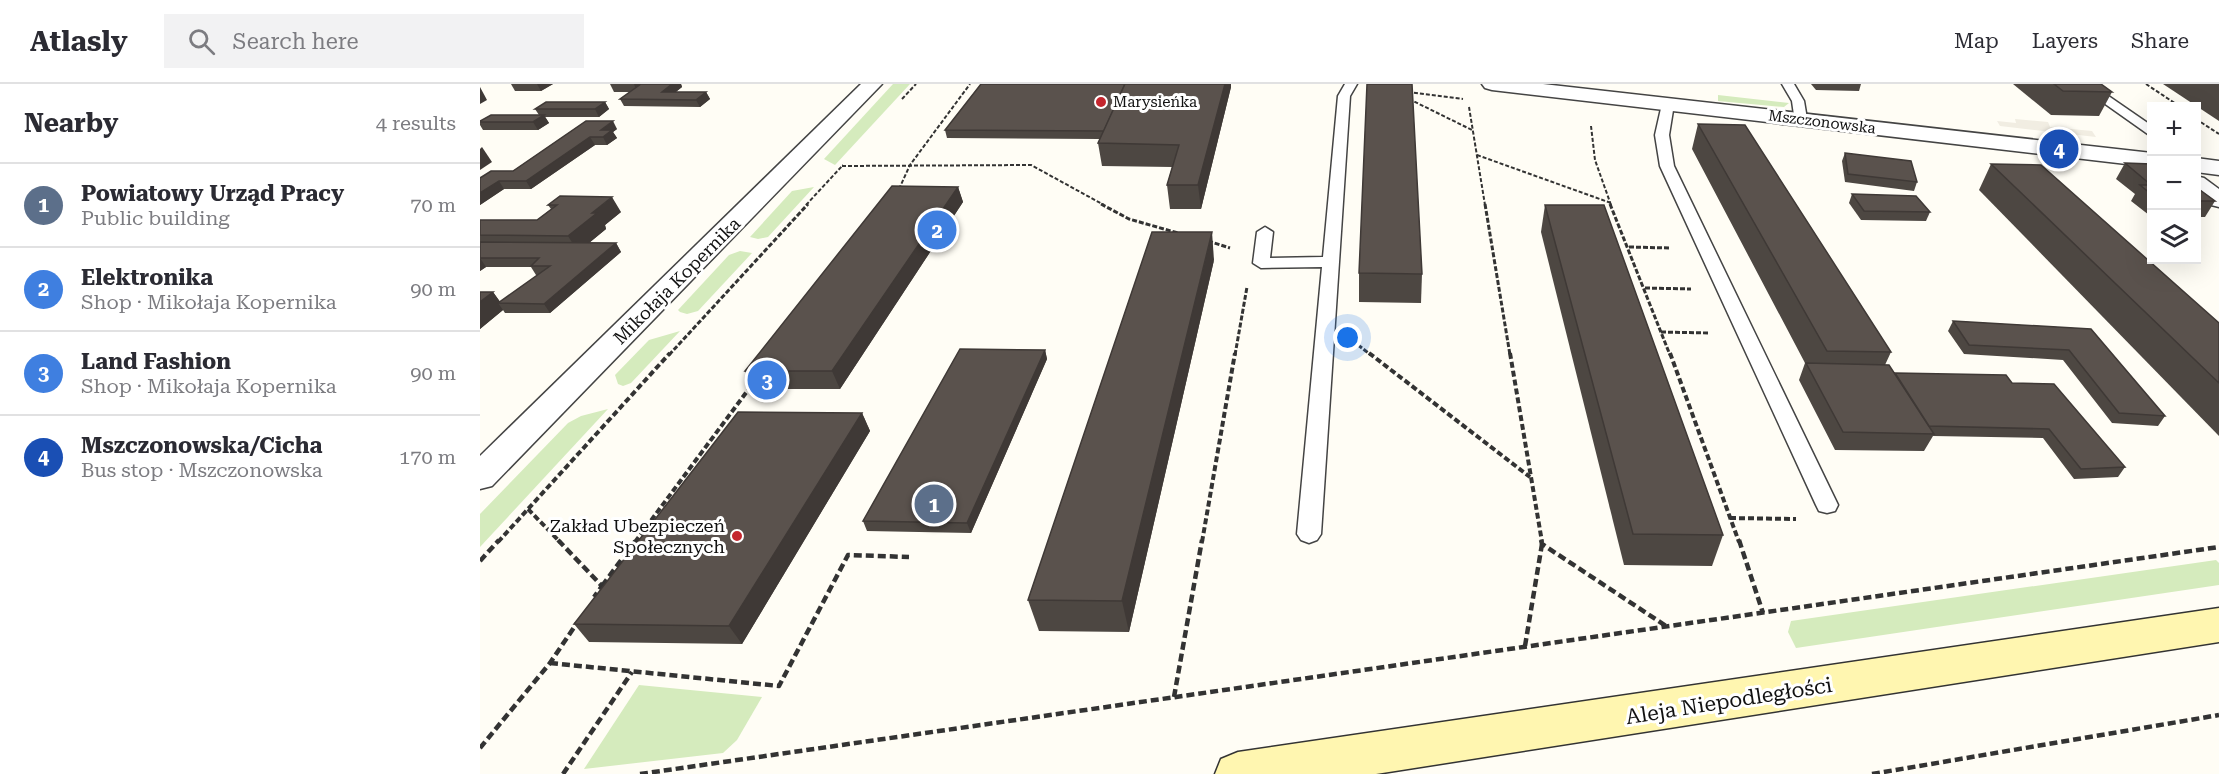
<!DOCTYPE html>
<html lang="en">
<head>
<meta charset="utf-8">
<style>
	body { margin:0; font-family:"Roboto Serif",serif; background:#f2f2f3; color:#2b2b33 }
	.controls { position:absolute; right:18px; top:18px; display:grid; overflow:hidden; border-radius:0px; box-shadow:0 6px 24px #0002 }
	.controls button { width:54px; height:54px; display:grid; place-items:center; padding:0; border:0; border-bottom:2px solid #e1e1e2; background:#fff; color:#2b2b33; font:30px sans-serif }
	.you { position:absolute; left:868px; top:254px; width:21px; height:21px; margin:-15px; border:4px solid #fff; border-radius:50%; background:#1a73e8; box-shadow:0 0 0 9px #1a73e833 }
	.badge { display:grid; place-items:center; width:39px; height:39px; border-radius:50%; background:#c4262e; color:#fff; font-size:20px; font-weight:700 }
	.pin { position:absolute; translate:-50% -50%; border:3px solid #fff; box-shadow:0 2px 6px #0006 }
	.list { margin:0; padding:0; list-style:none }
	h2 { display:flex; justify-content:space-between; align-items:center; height:78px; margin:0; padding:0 24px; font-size:26px }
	h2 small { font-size:20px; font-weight:400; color:#7c7c81 }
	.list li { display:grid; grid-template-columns:39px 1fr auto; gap:18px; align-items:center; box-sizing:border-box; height:84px; padding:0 24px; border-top:2px solid #e1e1e2 }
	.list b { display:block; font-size:22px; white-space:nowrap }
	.list p { margin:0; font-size:20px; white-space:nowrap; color:#7c7c81 }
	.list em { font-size:20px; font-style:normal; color:#7c7c81 }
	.icon { flex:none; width:33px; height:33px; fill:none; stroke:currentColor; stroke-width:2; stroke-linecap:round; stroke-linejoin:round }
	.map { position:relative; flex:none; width:1739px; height:690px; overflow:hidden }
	header { display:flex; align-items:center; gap:36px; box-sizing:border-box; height:84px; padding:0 30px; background:#fff; border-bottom:2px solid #e1e1e2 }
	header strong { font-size:28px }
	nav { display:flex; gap:33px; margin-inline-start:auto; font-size:21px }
	.search { width:420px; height:54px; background:#f2f2f3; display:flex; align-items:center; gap:15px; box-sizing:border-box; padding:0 21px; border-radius:0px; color:#7c7c81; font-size:22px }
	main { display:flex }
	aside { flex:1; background:#fff }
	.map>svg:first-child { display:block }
	.green { fill:#d5ebbd }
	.plaza { fill:#f1ede2 }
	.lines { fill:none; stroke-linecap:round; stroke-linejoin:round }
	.service-casing { stroke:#444; stroke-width:3 }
	.minor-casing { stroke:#444; stroke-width:3 }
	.tertiary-casing { stroke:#444; stroke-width:3 }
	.secondary-casing { stroke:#333; stroke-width:3 }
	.path-far3 { stroke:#333; stroke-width:2; stroke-dasharray:4 2; stroke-linecap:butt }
	.path-far2 { stroke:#333; stroke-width:3; stroke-dasharray:5 2; stroke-linecap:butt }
	.path-far1 { stroke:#333; stroke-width:4; stroke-dasharray:6 3; stroke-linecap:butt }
	.path { stroke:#333; stroke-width:4.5; stroke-dasharray:8 4; stroke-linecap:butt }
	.service { fill:#fff; fill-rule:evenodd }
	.minor { fill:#fff; fill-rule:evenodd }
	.tertiary { fill:#fff; fill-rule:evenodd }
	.secondary { fill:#fff6b0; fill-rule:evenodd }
	.wall { fill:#4d4742 }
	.shaded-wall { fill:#3f3936 }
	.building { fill:#5a524d; stroke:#3f3936; stroke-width:1.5 }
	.poi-dot { fill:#c4262e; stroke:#fff; stroke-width:2 }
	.labels { text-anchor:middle; stroke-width:6; stroke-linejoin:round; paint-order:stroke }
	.far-poi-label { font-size:15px; fill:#111; stroke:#fff; text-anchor:start }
	.far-street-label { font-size:15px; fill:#111; stroke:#fff }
	.street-label { font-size:18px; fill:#111; stroke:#fff }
	.poi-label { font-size:18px; fill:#111; stroke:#fff; text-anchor:end }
	.near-street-label { font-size:21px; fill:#111; stroke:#fff }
</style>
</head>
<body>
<header>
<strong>Atlasly</strong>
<div class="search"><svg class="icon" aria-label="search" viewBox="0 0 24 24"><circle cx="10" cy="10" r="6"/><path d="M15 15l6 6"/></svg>Search here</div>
<nav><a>Map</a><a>Layers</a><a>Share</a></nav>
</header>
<main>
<aside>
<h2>Nearby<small>4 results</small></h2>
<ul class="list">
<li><span class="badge" style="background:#5c6f8a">1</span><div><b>Powiatowy Urząd Pracy</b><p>Public building</p></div><em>70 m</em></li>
<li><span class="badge" style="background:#3f7fe0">2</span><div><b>Elektronika</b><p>Shop · Mikołaja Kopernika</p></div><em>90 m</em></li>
<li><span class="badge" style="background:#3f7fe0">3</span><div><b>Land Fashion</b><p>Shop · Mikołaja Kopernika</p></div><em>90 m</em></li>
<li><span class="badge" style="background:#1a4fb4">4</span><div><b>Mszczonowska/Cicha</b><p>Bus stop · Mszczonowska</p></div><em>170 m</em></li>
</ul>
</aside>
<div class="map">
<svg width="1739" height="690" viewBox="0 0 1739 690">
	<rect width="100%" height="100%" fill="#fffdf5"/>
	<g class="green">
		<polygon points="413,0 430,0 355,81 344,75"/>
		<polygon points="1238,11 1309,19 1304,23 1238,17"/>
		<polygon points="334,103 288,153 278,155 270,153 312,107"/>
		<polygon points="260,167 272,169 218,227 207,230 200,228 198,226 249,171"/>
		<polygon points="200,247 151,299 143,302 138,300 135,291 169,256"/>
		<polygon points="128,325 0,463 0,430 88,339 101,332"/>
		<polygon points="1736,476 1739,479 1739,501 1316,564 1308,548 1311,537"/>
		<polygon points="159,601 282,613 257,656 243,669 104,685"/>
	</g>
	<polygon class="plaza" points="1535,35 1568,38 1570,43 1612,47 1616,53 1520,42 1517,37 1536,39"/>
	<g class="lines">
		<defs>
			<g id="service">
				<polygon points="865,0 877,0 870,12 841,450 837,456 829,459 821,456 817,450 842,183 781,184 773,179 777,148 785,143 793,148 790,174 843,173 858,12"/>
				<polygon points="1302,0 1314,0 1324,17 1327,35 1325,38 1315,38 1312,17"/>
				<polygon points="1597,0 1611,0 1672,42 1672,53"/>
				<polygon points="1188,16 1194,20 1189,51 1194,82 1358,421 1355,427 1347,429 1339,427 1336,421 1180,82 1175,51 1182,20"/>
			</g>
			<polygon id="minor" points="1716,92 1724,94 1739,105 1739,123 1731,121 1716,111"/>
			<g id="tertiary">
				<polygon points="381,0 402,0 12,402 0,405 0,372"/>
				<polygon points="1002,0 1063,0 1672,69 1672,83 1012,6 1005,4"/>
				<polygon points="1716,74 1739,77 1739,91 1716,88"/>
			</g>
			<polygon id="secondary" points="1739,524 1739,558 896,690 735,690 741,675 758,668"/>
		</defs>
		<use href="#service" class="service-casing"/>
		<use href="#minor" class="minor-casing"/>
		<use href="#tertiary" class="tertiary-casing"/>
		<use href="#secondary" class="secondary-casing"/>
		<g class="path-far3">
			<polyline points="1666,0 1699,22"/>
			<polyline points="928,8 983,15"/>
			<polyline points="422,15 436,0"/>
			<polyline points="929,15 992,46"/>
			<polyline points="989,23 1005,121"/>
			<polyline points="1716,35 1739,50"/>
			<polyline points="1111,42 1115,76 1131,121"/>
			<polyline points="997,71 1131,119"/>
			<polyline points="362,82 551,81 624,121"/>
			<polyline points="419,105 430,81 490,0"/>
			<polyline points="326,121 363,81"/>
		</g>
		<g class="path-far2">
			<polyline points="621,120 649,135 698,149"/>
			<polyline points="1005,120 1030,271"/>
			<polyline points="1130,120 1190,271"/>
			<polyline points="728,157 750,164"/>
			<polyline points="1149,163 1190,164"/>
			<polyline points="1165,204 1211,205"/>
			<polyline points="1181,248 1229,249"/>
			<polyline points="878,261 891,271"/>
			<polyline points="189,271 328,120"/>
			<polyline points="755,271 767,203"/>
		</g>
		<g class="path-far1">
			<polyline points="889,269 1050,393"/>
			<polyline points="1030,269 1062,458"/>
			<polyline points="1190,269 1259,458"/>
			<polyline points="48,425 80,458"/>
			<polyline points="1250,434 1316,435"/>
			<polyline points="18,458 190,269"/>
			<polyline points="155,458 274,298"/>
			<polyline points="722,458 755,269"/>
		</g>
		<g class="path">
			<polyline points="78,456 122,502 114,513"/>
			<polyline points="1061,456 1062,460 1186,542"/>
			<polyline points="1259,456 1283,529"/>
			<polyline points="0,477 19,456"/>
			<polyline points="122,502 156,456"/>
			<polyline points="1045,562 1062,460"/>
			<polyline points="70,579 299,602 368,471 429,473"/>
			<polyline points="694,613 722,456"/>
			<polyline points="0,664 70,579 97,539"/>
			<polyline points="83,690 152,588"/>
			<polyline points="160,690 1739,463"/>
			<polyline points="1392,690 1739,631"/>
		</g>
		<use href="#service" class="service"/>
		<use href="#minor" class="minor"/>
		<use href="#tertiary" class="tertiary"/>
		<use href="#secondary" class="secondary"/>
	</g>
	<g class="wall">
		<polygon points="31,0 73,0 61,7 35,7"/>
		<polygon points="130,0 201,0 202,3 196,8 226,8 230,15 220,23 144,22 140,15 150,8 134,8"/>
		<polygon points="501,0 751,0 751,3 721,125 690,125 687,101 692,83 622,82 618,59 620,55 467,54 465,46"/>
		<polygon points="1331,0 1381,0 1379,7 1336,6"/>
		<polygon points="1533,0 1621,0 1632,8 1619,32 1571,31"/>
		<polygon points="1683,0 1739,0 1739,37"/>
		<polygon points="125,18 129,25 119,33 65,33 69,39 58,46 3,46 0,41 0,37 59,31 55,25"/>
		<polygon points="106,37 137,45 133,48 137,54 127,61 115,61 51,105 24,105 0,121 0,94 33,87"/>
		<polygon points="1218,40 1411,268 1405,281 1415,289 1532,299 1645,383 1638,393 1594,395 1563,354 1453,352 1444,367 1355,366 1319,296 1325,279 1212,65"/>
		<polygon points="1365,69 1437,98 1434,107 1365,98 1362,77"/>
		<polygon points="1645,79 1671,80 1671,131 1669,131 1651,117 1655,110 1636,95"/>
		<polygon points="1511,80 1739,239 1739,352 1499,106"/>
		<polygon points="478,103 483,118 360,305 274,305 265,287"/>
		<polygon points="1716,103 1735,117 1725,133 1716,133"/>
		<polygon points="1372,110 1450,128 1446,137 1381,136 1369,119"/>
		<polygon points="80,112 141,128 125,141 126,145 109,159 136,159 141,168 70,229 25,229 23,226 0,245 0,208 13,208 20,218 58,191 56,191 51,183 6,183 0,187 0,136 57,136 71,125 68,121"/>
		<polygon points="1065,121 1243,451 1232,482 1144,481 1061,148"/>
		<polygon points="734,176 649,548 559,547 548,516"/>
		<polygon points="879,189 942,190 941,219 879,218"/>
		<polygon points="1473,237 1611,245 1685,332 1678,342 1632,339 1583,276 1484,270 1468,247"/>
		<polygon points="565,266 567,275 491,449 387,447 383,437"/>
		<polygon points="382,329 390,347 262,560 109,558 94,540"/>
	</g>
	<g class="shaded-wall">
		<polygon points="57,0 73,0 61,7"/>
		<polygon points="154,0 169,0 157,8"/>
		<polygon points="190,0 201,0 202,3 186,15 182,8"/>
		<polygon points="745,0 751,0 751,3 721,125 718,101"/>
		<polygon points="0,3 7,16 0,20"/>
		<polygon points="226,8 230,15 220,23 216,16"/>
		<polygon points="125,18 129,25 119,33 115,25"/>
		<polygon points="64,31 69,39 58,46 53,38"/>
		<polygon points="133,37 137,45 133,48 137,54 127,61 123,53 121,46"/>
		<polygon points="110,53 115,61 51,105 46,97"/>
		<polygon points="2,63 12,78 0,86 0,65"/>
		<polygon points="19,97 24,105 0,121 0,109"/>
		<polygon points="478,103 483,118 360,305 352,287"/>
		<polygon points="132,113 141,128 125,141 126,145 98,168 88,152 112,129"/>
		<polygon points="732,148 734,176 649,548 642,517"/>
		<polygon points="136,159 141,168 70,229 64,220"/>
		<polygon points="0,174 6,183 0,187"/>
		<polygon points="13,208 21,219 18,219 23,226 0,245 0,217"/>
		<polygon points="565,266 567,275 491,449 487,439"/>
		<polygon points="382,329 390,347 262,560 249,542"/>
	</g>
	<g class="building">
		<polygon points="161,0 192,0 182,8 226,8 216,16 140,15"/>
		<polygon points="501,0 645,0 624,47 465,46"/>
		<polygon points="645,0 745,0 718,101 687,101 699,61 618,59"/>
		<polygon points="887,0 932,0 942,190 879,189"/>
		<polygon points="1574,0 1621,0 1632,8 1583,7"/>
		<polygon points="66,18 125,18 115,25 55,25"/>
		<polygon points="11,31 64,31 53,38 0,38 0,37"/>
		<polygon points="106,37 133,37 121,46 132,46 123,53 110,53 46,97 19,97 0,109 0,94 11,87 33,87"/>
		<polygon points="1218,40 1265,41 1411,268 1347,267"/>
		<polygon points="1365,69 1431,77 1437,98 1368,90"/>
		<polygon points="1645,79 1671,80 1671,101"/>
		<polygon points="1511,80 1561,81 1739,239 1739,299"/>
		<polygon points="1660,101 1671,101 1671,110"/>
		<polygon points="412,102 478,103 352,287 265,287"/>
		<polygon points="1716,103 1735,117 1716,117"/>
		<polygon points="1372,110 1436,112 1450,128 1384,127"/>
		<polygon points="80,112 132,113 112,129 117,129 88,152 0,151 0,136 57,136 77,121 68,121"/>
		<polygon points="1065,121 1124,121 1243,451 1153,450"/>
		<polygon points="672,148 732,148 642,517 548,516"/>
		<polygon points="0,158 136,159 64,220 18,219 70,182 51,182 59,174 0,174"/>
		<polygon points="0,208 13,208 0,218"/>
		<polygon points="1473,237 1611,245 1685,332 1639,329 1589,266 1489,261"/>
		<polygon points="480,265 565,266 487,439 383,437"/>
		<polygon points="1326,279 1409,281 1454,350 1363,348"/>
		<polygon points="1415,289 1526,291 1532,299 1574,300 1645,383 1601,385 1569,345 1449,342"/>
		<polygon points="258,328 382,329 249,542 94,540"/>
	</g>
	<g class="poi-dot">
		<circle cx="621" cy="18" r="6"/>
		<circle cx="257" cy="452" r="6"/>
	</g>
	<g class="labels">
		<g class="far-poi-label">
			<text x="633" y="23">Marysieńka</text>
		</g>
		<g class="far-street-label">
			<text transform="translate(1342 38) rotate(7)" y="5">Mszczonowska</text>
		</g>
		<g class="street-label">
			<text transform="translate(197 197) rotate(-45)" y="6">Mikołaja Kopernika</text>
		</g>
		<g class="poi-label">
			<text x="245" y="448">Zakład Ubezpieczeń<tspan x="245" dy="21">Społecznych</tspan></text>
		</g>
		<g class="near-street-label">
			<text transform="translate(1249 617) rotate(-9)" y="7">Aleja Niepodległości</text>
		</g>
	</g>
</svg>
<div class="controls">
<button>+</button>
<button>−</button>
<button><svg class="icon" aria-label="layers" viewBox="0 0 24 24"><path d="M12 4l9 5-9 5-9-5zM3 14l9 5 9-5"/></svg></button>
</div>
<div class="you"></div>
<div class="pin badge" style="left:454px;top:420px;background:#5c6f8a">1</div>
<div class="pin badge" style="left:457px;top:146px;background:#3f7fe0">2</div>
<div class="pin badge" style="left:287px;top:296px;background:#3f7fe0">3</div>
<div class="pin badge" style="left:1579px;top:65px;background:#1a4fb4">4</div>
</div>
</main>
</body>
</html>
